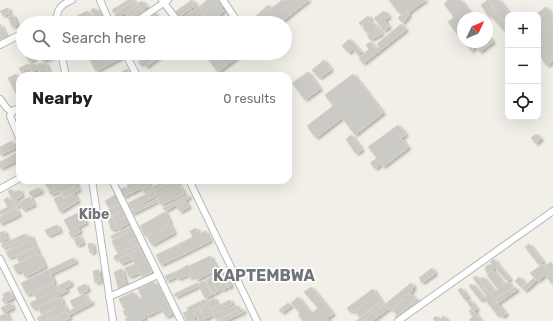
<!DOCTYPE html>
<meta charset="utf-8">
<style>
:root{--surface:#fff;--page:#f2f2f2;--text:#202124;--muted:#757577;--line:#e0e0e0}
body{margin:0;font-family:Rubik,sans-serif;background:var(--page);color:var(--text)}
.controls{position:absolute;right:12px;top:12px;display:grid;overflow:hidden;border-radius:8px;box-shadow:0 4px 16px #0002}
.controls button{width:36px;height:36px;display:grid;place-items:center;padding:0;border:0;border-bottom:1px solid var(--line);background:var(--surface);color:var(--text);font:20px sans-serif}
.compass{position:absolute;left:457px;top:12px;width:36px;height:36px;border-radius:50%;background:var(--surface);box-shadow:0 4px 16px #0002;rotate:46deg}
.list{margin:0;padding:0;list-style:none}
h2{display:flex;justify-content:space-between;align-items:center;height:52px;margin:0;padding:0 16px;font-size:17px}
h2 small{font-size:13px;font-weight:400;color:var(--muted)}
.icon{flex:none;width:22px;height:22px;fill:none;stroke:currentColor;stroke-width:2;stroke-linecap:round;stroke-linejoin:round}
.map{position:relative;flex:none;width:553px;height:321px;overflow:hidden}
.search{position:absolute;background:var(--surface);box-shadow:0 4px 16px #0002;left:16px;top:16px;width:276px;height:44px;display:flex;align-items:center;gap:10px;box-sizing:border-box;padding:0 14px;border-radius:22px;color:var(--muted);font-size:15px}
.panel{position:absolute;background:var(--surface);box-shadow:0 4px 16px #0002;left:16px;top:72px;width:276px;height:112px;border-radius:12px}
.map>svg:first-child{display:block}
</style>
<div class="map">
<svg width="553" height="321" viewBox="0 0 553 321">
<defs>
<filter id="shadow"><feDropShadow dx="2.5" dy="1.5" stdDeviation="1" flood-color="#0004"/></filter>
</defs>
<rect width="100%" height="100%" fill="#f1efe8"/>
<g fill="#cccac5" stroke="#d6d1c6" filter="url(#shadow)">
<path d="M128 0H134L114 13 112 10Z"/>
<path d="M192 0 196 5 179 17 175 12Z"/>
<path d="M207 0H220L221 1 205 14 199 7Z"/>
<path d="M282 0H309L280 23H246L254 17 256 21Z"/>
<path d="M389 0H426L408 13 405 9 399 13Z"/>
<path d="M448 0H460L474 18H463V41L448 22 454 17 444 4Z"/>
<path d="M488 0 496 13 489 17 481 5Z"/>
<path d="M489 0H499L510 15H508V28L504 31 491 16 497 12Z"/>
<path d="M134 1 137 5 117 18 115 15 116 14V13Z"/>
<path d="M142 1 147 7 143 11 137 4Z"/>
<path d="M220 2 223 6 221 8 224 11 211 22 205 14Z"/>
<path d="M137 5 140 8 128 17 126 13Z"/>
<path d="M268 5 271 8 257 20 255 17Z"/>
<path d="M198 6 204 14 192 23H187L186 21 183 23 181 20Z"/>
<path d="M546 7 553 17V61L547 66 538 53V15H535Z"/>
<path d="M8 8 10 13 3 16 0 11Z"/>
<path d="M94 8 96 11 98 10 106 23H98L91 10Z"/>
<path d="M140 9 143 13 131 21 129 18Z"/>
<path d="M87 11 90 15 78 21 75 17Z"/>
<path d="M384 11 389 17 384 20 389 27 384 31 374 18Z"/>
<path d="M406 11 409 15 403 23 398 18Z"/>
<path d="M153 12 156 15 152 18 156 22 151 23 147 18Z"/>
<path d="M204 14 209 21 207 23H192Z"/>
<path d="M229 14 232 18 225 23H217Z"/>
<path d="M13 15 17 25 12 27 8 17Z"/>
<path d="M170 16 173 20 169 23H160Z"/>
<path d="M368 16 371 19 362 26 359 23Z"/>
<path d="M370 21 377 27 375 30 373 28 368 33 363 29Z"/>
<path d="M0 24 7 38 1 41 0 40Z"/>
<path d="M401 24 406 30 363 64 359 58 369 49 366 45 370 42 376 49 379 47 377 44Z"/>
<path d="M378 28 382 34 370 40 367 34Z"/>
<path d="M487 35 493 42 480 52 476 47 471 51 464 42H487Z"/>
<path d="M349 39 361 52 358 55 353 49 349 53 342 46Z"/>
<path d="M25 53H33L35 59 29 62Z"/>
<path d="M45 53H54L53 55 54 57 42 61 40 55Z"/>
<path d="M89 53H103L90 59 87 54Z"/>
<path d="M105 53H118L121 58 96 71 90 61Z"/>
<path d="M149 53H156L140 65 138 62Z"/>
<path d="M160 53H165L146 67 144 65Z"/>
<path d="M214 53H243L218 72 207 58Z"/>
<path d="M324 60 331 70 319 78 312 70Z"/>
<path d="M41 63V65L45 63 51 76H47L44 69 39 71 36 65Z"/>
<path d="M28 64 30 68 21 72 19 68Z"/>
<path d="M31 64 32 65 35 64 37 69 32 72 29 65Z"/>
<path d="M127 69 130 76H121L120 73Z"/>
<path d="M308 72 320 89 305 100 292 83Z"/>
<path d="M16 74 20 81V102L8 78Z"/>
<path d="M353 74 383 113 355 135 342 118 316 138 307 126 333 106 325 95Z"/>
<path d="M398 125 406 135 401 138 408 148 383 167 381 164 375 169 370 163 377 158 368 147Z"/>
<path d="M536 134 541 139 536 144 531 138Z"/>
<path d="M351 135 362 150 356 154 346 139Z"/>
<path d="M12 141 15 148 0 155V147Z"/>
<path d="M20 151V159L0 169V162Z"/>
<path d="M52 180 53 184 61 180H71L49 190 45 183Z"/>
<path d="M71 180H75L77 185 60 193 59 191 51 195 49 191Z"/>
<path d="M138 180H147L128 189 127 185Z"/>
<path d="M148 180 150 183 130 194 128 190Z"/>
<path d="M165 180H174L154 190 152 187Z"/>
<path d="M176 180 179 184 156 195 154 191Z"/>
<path d="M150 185 153 189 144 193 142 189Z"/>
<path d="M180 186 184 194 161 205 157 197Z"/>
<path d="M77 187 79 190 64 197 62 193Z"/>
<path d="M125 187 129 194 124 197 120 190Z"/>
<path d="M39 188 41 192 31 196 29 192Z"/>
<path d="M11 189 13 193 19 190 22 196 16 199 19 206 16 207 8 191Z"/>
<path d="M153 191 156 196 131 209 128 203Z"/>
<path d="M73 193 78 201 60 212 54 199 61 195 64 199Z"/>
<path d="M115 195 119 203 109 208 105 201Z"/>
<path d="M188 195 189 198 165 211 163 208Z"/>
<path d="M8 197 14 208 0 215V211L8 207 4 200Z"/>
<path d="M30 197 34 205 23 210 19 202Z"/>
<path d="M157 199 158 201 132 214 131 211Z"/>
<path d="M185 201 189 207 180 212 177 205Z"/>
<path d="M120 204 123 210 109 217 106 211Z"/>
<path d="M16 209 19 215 0 224V217Z"/>
<path d="M123 211 126 216 115 222 112 217Z"/>
<path d="M80 212 86 223 70 231 64 220Z"/>
<path d="M165 212 170 223 145 236 140 226Z"/>
<path d="M126 217 129 223 118 229 115 223Z"/>
<path d="M112 218 116 229 111 230 108 219Z"/>
<path d="M57 225 60 231 48 236 45 230Z"/>
<path d="M170 225 174 233 152 245 147 237Z"/>
<path d="M130 227 131 230 112 239 111 236Z"/>
<path d="M78 228 80 232 71 237 69 232Z"/>
<path d="M196 228 199 234 205 231 210 241 184 254 179 244 193 237 190 231Z"/>
<path d="M4 231 6 235 4 236 5 238 7 237 8 238 0 243V233Z"/>
<path d="M132 231 135 238 115 248 112 241Z"/>
<path d="M25 234 27 238 3 248 2 244Z"/>
<path d="M31 236 35 247 9 258 6 252 29 242V241L9 249 8 246Z"/>
<path d="M79 236 83 243 77 246 74 238Z"/>
<path d="M136 238 139 243 118 254 115 248Z"/>
<path d="M92 243 94 252 90 253 88 244Z"/>
<path d="M139 244 140 248 115 260 114 256Z"/>
<path d="M179 244 184 254 161 265 156 255Z"/>
<path d="M529 244 543 262 539 265 525 247Z"/>
<path d="M36 247 38 253 19 262 16 256Z"/>
<path d="M140 249 152 272 142 277 130 254Z"/>
<path d="M39 254 45 267 25 277 22 270 17 273 13 266Z"/>
<path d="M130 254 132 259 121 264 119 259Z"/>
<path d="M210 256 217 269 197 280 194 276 190 278 188 275 193 273 189 266Z"/>
<path d="M73 258 76 262 51 274 48 270Z"/>
<path d="M494 259 498 265 487 273 485 270 486 268 485 267 489 264 490 266 492 264 490 262Z"/>
<path d="M551 262 553 265V277L545 266Z"/>
<path d="M135 264 139 273 129 277 125 268Z"/>
<path d="M543 264 553 277V285L545 275 538 281 530 273Z"/>
<path d="M188 265 192 273 178 279 175 272Z"/>
<path d="M499 266 510 279 507 281 496 268Z"/>
<path d="M432 268 435 274 422 283 419 278Z"/>
<path d="M122 269 126 286 118 288 114 272Z"/>
<path d="M48 270 54 282 27 295 21 283Z"/>
<path d="M99 270 100 282 95 283 93 271Z"/>
<path d="M493 270 504 284 498 289 487 275Z"/>
<path d="M175 272 177 276 167 281 165 276Z"/>
<path d="M225 272 231 286 228 288 221 274Z"/>
<path d="M220 273 227 287 223 290 216 275Z"/>
<path d="M215 275 222 289 218 291 210 278Z"/>
<path d="M476 276 489 294 487 296 473 278Z"/>
<path d="M483 277 494 291 490 294 480 280Z"/>
<path d="M519 277 525 284 521 287 515 281Z"/>
<path d="M210 278 217 292 213 294 206 280Z"/>
<path d="M534 278 536 281 525 291 522 288Z"/>
<path d="M69 280 71 285 58 291 56 287Z"/>
<path d="M205 281 212 295 205 298 198 284Z"/>
<path d="M154 282 156 285 158 284 172 314 166 317 162 309 147 316V315L144 316 145 318 139 321H126L125 319 129 317 128 316 126 317 123 311 126 310 125 308 124 309 119 299 133 292 136 298 138 297 139 299 142 298 138 289Z"/>
<path d="M508 282 512 288 495 299 491 294Z"/>
<path d="M53 283 56 289 37 299 33 293Z"/>
<path d="M197 283 199 286 176 297 174 294Z"/>
<path d="M411 283 414 287 412 289 413 290 389 310 384 305Z"/>
<path d="M85 284 88 290 80 294 77 288Z"/>
<path d="M472 284 484 298 481 301 469 286Z"/>
<path d="M311 287 333 314 327 318 329 320 328 321H303L298 315 300 313 291 303 298 297 311 314 318 308 304 292Z"/>
<path d="M514 287 517 290 498 303 496 300Z"/>
<path d="M65 288 67 291 33 309 30 303 56 289 58 292Z"/>
<path d="M461 288 468 297 465 300 458 290Z"/>
<path d="M373 289 377 295 353 312 352 310 350 312 347 308Z"/>
<path d="M9 291 13 298 4 303 2 299 4 298 3 294Z"/>
<path d="M84 294 88 300 74 308 70 301Z"/>
<path d="M411 294 415 299 397 315 392 309Z"/>
<path d="M490 294 506 314 502 317 500 314 498 316 484 298Z"/>
<path d="M377 295 381 301 359 317 355 311Z"/>
<path d="M60 297 63 303 41 314 38 308Z"/>
<path d="M214 298 217 304 210 308 207 303Z"/>
<path d="M205 299 207 303 192 311 196 317 193 318 195 321H187L183 313 188 311 187 308Z"/>
<path d="M417 299 419 301 397 319 395 317Z"/>
<path d="M90 300 92 303 69 315 68 312Z"/>
<path d="M230 300 232 304 217 312V314L236 305 238 309 216 320 211 309Z"/>
<path d="M470 300 477 309 474 312 467 302Z"/>
<path d="M382 302 384 304 362 321H356Z"/>
<path d="M10 303 13 308 4 313 1 308Z"/>
<path d="M288 303 291 306 282 313 279 310Z"/>
<path d="M207 304 213 315 205 319 200 308Z"/>
<path d="M64 305 67 311 49 320 46 313Z"/>
<path d="M384 305 387 310 372 321H363Z"/>
<path d="M199 309 206 321H200L194 312Z"/>
<path d="M242 309 244 312 225 321H217Z"/>
<path d="M472 309 481 321H470L469 320 473 317 469 311Z"/>
<path d="M67 312 70 318 64 321H49Z"/>
<path d="M6 313 10 321 5 320 0 321V316Z"/>
<path d="M44 314 47 320 39 321 37 318Z"/>
<path d="M436 316 440 320 443 316 448 321H435L433 319Z"/>
</g>
<g fill="none" stroke-linecap="round" stroke-linejoin="round">
<g stroke="#b5b8bc" stroke-width="8">
<g id="minor">
<path d="M100 0 110 23"/>
<path d="M162 0 179 23"/>
<path d="M223 0 235 18"/>
<path d="M47 23 57 19"/>
<path d="M57 23C56 10 60 5 72 0"/>
<path d="M134 23 168 0"/>
<path d="M0 45 23 33"/>
<path d="M61 53 66 76"/>
<path d="M125 53 137 76"/>
<path d="M91 76H94"/>
<path d="M0 99 6 107 12 113"/>
<path d="M20 108 14 110 10 116 20 140"/>
<path d="M92 180 113 321"/>
<path d="M112 180 181 321"/>
<path d="M189 180 257 321"/>
<path d="M0 189 20 178"/>
<path d="M0 259 31 321"/>
<path d="M109 297 158 275"/>
<path d="M398 321 553 211"/>
</g>
</g>
<use href="#minor" stroke="#fff" stroke-width="6"/>
</g>
<g text-anchor="middle" stroke-width="3.5" stroke-linejoin="round" paint-order="stroke">
<g font-size="14" font-weight="bold" fill="#70757a" stroke="#fff">
<text x="94" y="219">Kibe</text>
</g>
<g font-size="16" font-weight="bold" fill="#70757a" stroke="#fff">
<text x="264" y="281">KAPTEMBWA</text>
</g>
</g>
</svg>
<div class="controls">
<button>+</button>
<button>−</button>
<button><svg class="icon" aria-label="locate" viewBox="0 0 24 24"><circle cx="12" cy="12" r="6"/><path d="M12 2v4M12 18v4M2 12h4M18 12h4"/></svg></button>
</div>
<svg class="compass" viewBox="-18 -18 36 36"><path d="M0-13l5 13h-10z" fill="#e53935"/><path d="M0 13l5-13h-10z" fill="#757577"/></svg>
<div class="search"><svg class="icon" aria-label="search" viewBox="0 0 24 24"><circle cx="10" cy="10" r="6"/><path d="M15 15l6 6"/></svg>Search here</div>
<section class="panel">
<h2>Nearby<small>0 results</small></h2>
<ul class="list">
</ul>
</section>
</div>
